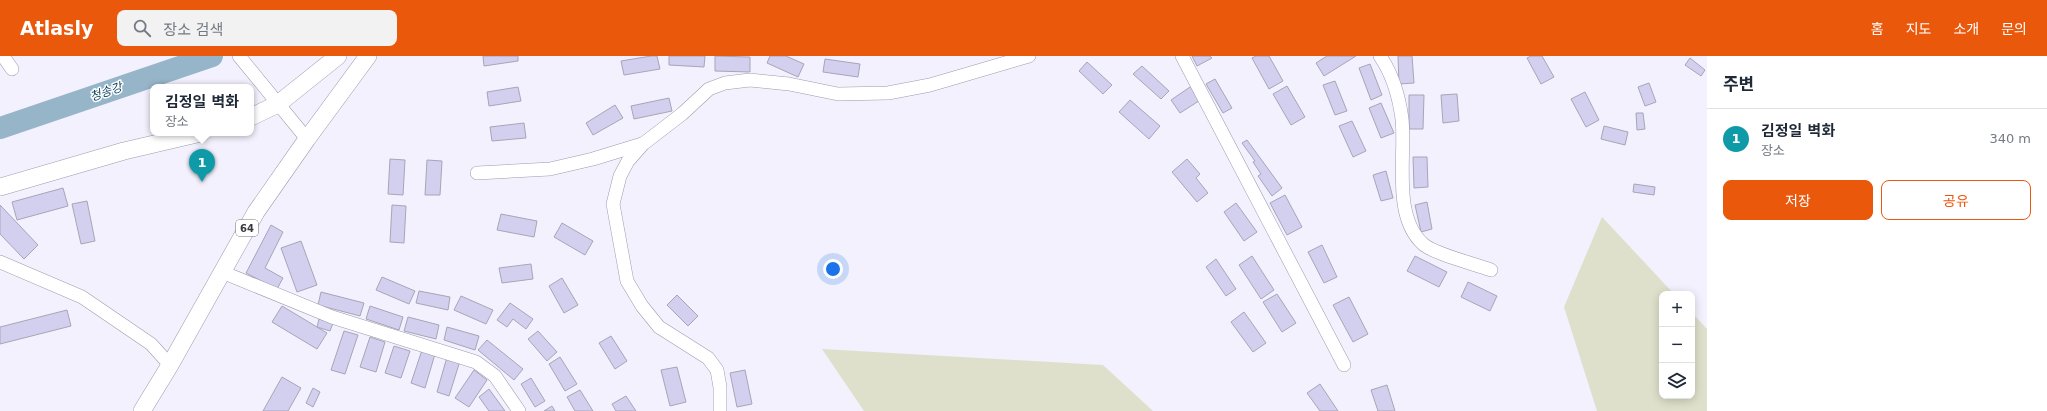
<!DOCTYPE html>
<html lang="ko">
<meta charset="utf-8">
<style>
:root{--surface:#fff;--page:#f2f2f3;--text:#1f2937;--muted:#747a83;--line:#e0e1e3;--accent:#ea580c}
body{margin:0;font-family:"DejaVu Sans","Noto Sans KR",sans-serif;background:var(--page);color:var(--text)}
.controls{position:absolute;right:12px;bottom:12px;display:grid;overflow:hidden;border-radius:8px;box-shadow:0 2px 10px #0003}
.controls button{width:36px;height:36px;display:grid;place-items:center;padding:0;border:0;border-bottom:1px solid var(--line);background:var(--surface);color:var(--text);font:20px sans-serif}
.you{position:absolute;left:833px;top:213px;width:14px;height:14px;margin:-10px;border:3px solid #fff;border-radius:50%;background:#1a73e8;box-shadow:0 0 0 6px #1a73e833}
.badge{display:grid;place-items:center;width:26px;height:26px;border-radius:50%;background:var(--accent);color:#fff;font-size:13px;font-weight:700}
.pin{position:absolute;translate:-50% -33px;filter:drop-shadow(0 1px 2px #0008)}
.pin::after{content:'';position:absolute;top:21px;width:14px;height:12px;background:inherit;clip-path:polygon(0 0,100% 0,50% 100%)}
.popup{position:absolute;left:150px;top:28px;width:104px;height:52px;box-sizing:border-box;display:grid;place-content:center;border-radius:8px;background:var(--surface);filter:drop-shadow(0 1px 3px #0005);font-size:13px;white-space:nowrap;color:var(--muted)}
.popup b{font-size:15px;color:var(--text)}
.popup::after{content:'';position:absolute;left:50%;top:100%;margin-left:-8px;border:8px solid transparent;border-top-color:var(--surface)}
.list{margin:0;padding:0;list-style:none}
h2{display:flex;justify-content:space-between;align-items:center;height:52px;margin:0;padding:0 16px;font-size:17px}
h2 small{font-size:13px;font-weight:400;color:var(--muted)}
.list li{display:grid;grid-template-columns:26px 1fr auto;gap:12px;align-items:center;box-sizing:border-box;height:60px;padding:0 16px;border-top:1px solid var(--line)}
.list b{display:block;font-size:15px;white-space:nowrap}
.list p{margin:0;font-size:13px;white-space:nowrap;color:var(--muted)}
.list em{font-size:13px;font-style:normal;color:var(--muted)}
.actions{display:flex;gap:8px;padding:12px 16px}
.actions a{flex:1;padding:9px 0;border:1px solid var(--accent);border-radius:8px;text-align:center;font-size:14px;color:var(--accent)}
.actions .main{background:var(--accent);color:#fff}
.icon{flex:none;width:22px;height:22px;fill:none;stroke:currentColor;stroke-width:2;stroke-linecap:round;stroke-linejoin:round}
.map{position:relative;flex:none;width:1707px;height:355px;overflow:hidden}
header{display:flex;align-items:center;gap:24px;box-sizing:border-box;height:56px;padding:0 20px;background:var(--accent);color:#fff}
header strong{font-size:19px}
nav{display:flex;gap:22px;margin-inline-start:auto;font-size:14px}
.search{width:280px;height:36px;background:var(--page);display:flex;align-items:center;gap:10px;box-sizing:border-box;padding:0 14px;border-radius:8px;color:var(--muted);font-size:15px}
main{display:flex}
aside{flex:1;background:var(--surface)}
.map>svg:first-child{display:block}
</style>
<header>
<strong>Atlasly</strong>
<div class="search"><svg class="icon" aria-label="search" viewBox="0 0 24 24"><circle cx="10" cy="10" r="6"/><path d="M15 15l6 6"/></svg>장소 검색</div>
<nav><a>홈</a><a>지도</a><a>소개</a><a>문의</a></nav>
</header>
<main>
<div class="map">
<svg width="1707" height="355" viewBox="0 0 1707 355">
<rect width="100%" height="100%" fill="#f2f1fd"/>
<g fill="#dee0cb">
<path d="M1602 161 1674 238H1662V340H1692V257L1707 273V355H1597L1564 251Z"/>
<path d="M822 293 1103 309 1153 355H864Z"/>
</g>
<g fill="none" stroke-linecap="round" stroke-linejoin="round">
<path stroke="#97b5c9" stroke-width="22" d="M0 72 212 0"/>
</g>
<g fill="#d3cfef" stroke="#a7a5b7">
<path d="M483 0H518V5L484 10Z"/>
<path d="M651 0H657L660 13 624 19 621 5Z"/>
<path d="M669 0H705L704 11 669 9Z"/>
<path d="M715 0 750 1V16L715 15Z"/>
<path d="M770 0H786L804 8 798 21 767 7Z"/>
<path d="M1192 0H1210L1212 2 1197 10Z"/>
<path d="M1256 0H1269L1283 25 1269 33 1252 2Z"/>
<path d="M1327 0H1356L1324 20 1316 7Z"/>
<path d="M1398 0H1412L1414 27 1399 28Z"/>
<path d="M1531 0H1542L1554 21 1541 28 1527 2Z"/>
<path d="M1690 2 1705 14 1701 20 1685 9Z"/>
<path d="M825 3 860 8 858 21 823 16Z"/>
<path d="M1087 6 1112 29 1103 38 1079 15Z"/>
<path d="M1370 8 1382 39 1371 44 1359 12Z"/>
<path d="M1142 10 1169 35 1161 43 1133 18Z"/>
<path d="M1215 23 1232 52 1223 57 1206 28Z"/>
<path d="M1335 25 1347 55 1335 59 1323 29Z"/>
<path d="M1649 27 1656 46 1645 50 1638 31Z"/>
<path d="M1193 29 1202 43 1180 57 1171 44Z"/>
<path d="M1287 30 1305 61 1291 69 1273 38Z"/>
<path d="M518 31 521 45 489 50 487 36Z"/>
<path d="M1585 36 1599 64 1586 71 1571 43Z"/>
<path d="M1457 38 1459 65 1443 67 1441 39Z"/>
<path d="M1409 39H1424L1423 73H1409Z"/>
<path d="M669 42 672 55 634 63 631 50Z"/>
<path d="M1130 44 1160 70 1149 83 1119 56Z"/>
<path d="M1381 47 1394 77 1381 82 1369 52Z"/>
<path d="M615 49 623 62 593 79 586 67Z"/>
<path d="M1636 57H1643L1645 73 1637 74Z"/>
<path d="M1352 65 1366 95 1353 101 1339 70Z"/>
<path d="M524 67 526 82 492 85 490 71Z"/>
<path d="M1604 70 1628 76 1625 89 1601 83Z"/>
<path d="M1247 84 1282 132 1272 140 1258 120 1261 118 1253 106 1255 105 1242 87Z"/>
<path d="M1413 101H1427L1428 131 1414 132Z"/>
<path d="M390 103 405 104 403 139 388 138Z"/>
<path d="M1187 103 1200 118 1196 122 1208 137 1197 146 1172 116Z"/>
<path d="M427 104 442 105 440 139H425Z"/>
<path d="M1386 115 1393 142 1381 145 1373 119Z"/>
<path d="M1634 128 1655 131 1654 139 1633 136Z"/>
<path d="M63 132 68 150 17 164 12 146Z"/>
<path d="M1285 139 1302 171 1287 179 1270 147Z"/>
<path d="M87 145 95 185 81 188 72 148Z"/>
<path d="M1427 146 1432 173 1421 176 1415 149Z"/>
<path d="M1236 147 1257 176 1244 185 1224 156Z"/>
<path d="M0 149 38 189 24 203 0 178Z"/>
<path d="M392 149 406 150 404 187 390 186Z"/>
<path d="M501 158 537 165 534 181 497 174Z"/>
<path d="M562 167 593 185 585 199 554 181Z"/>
<path d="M271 169 283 176 265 212 283 222 277 233 246 217Z"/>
<path d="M301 185 317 229 297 236 281 192Z"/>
<path d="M1322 189 1337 221 1324 227 1308 196Z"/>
<path d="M1252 200 1274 234 1261 243 1239 209Z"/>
<path d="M1415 200 1447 216 1439 231 1407 215Z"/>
<path d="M1216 203 1236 233 1226 240 1206 211Z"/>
<path d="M531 208 533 223 502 227 499 212Z"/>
<path d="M382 221 415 235 409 248 376 234Z"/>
<path d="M562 222 578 249 564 257 549 230Z"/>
<path d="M1468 226 1497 240 1490 255 1461 241Z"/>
<path d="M419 235 450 241 448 254 416 247Z"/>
<path d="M321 236 364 247 360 260 318 249Z"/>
<path d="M1277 238 1296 267 1282 276 1263 246Z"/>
<path d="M677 239 698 260 688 270 667 249Z"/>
<path d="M461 240 493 254 486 268 454 254Z"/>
<path d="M1349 241 1368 278 1353 286 1333 249Z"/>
<path d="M510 247 533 263 526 273 513 263 507 271 497 264Z"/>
<path d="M282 250 327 277 317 293 272 266Z"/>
<path d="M370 250 403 261 399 274 366 263Z"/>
<path d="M67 254 71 270 0 288V271Z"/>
<path d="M1244 256 1266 287 1253 296 1231 266Z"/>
<path d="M408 261 439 269 436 283 404 275Z"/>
<path d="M319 263 333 267 330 275 317 271Z"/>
<path d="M447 271 479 280 475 294 444 284Z"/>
<path d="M344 275 358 279 345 318 331 314Z"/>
<path d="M538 275 557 296 547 305 528 283Z"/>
<path d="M611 280 627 305 615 313 599 287Z"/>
<path d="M370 281 385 286 376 316 360 311Z"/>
<path d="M487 284 523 313 514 324 478 294Z"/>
<path d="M394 290 410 295 401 322 385 317Z"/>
<path d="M422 294 435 298 425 332 411 327Z"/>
<path d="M447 301 460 305 449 340 437 336Z"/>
<path d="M560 301 577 328 565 335 549 308Z"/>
<path d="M677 311 686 346 670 350 661 314Z"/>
<path d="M474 314 487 324 469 351 455 342Z"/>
<path d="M745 314 752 348 737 351 730 317Z"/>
<path d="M282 321 301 332 288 355H263Z"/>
<path d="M531 322 545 345 535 351 521 328Z"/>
<path d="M1320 328 1338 355H1320L1307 337Z"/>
<path d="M1387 329 1395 355H1378L1371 334Z"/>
<path d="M313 332 320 336 313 351 306 347Z"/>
<path d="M489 333 505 355H489L479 341Z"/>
<path d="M580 334 593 355H575L567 341Z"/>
<path d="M626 340 636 355H616L612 348Z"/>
<path d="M552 350 555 355H544Z"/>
</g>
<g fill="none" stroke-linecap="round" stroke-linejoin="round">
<g stroke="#9e9bad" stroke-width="14">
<g id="minor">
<path d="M3 0 12 13"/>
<path d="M239 0 307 83"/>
<path d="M1182 0 1344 309"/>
<path d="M1380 0C1393 19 1399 40 1402 63 1406 100 1392 160 1423 188 1434 198 1475 208 1491 214"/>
<path d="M477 117 550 113 593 103 642 88"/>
<path d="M0 206 82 241 151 288 170 309"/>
<path d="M222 216 332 261 476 306 495 320 519 355"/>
<path d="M720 355V331L717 314 708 302 659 271 642 250 627 225 613 148 620 120 628 105 643 88 682 58 709 33 725 27 750 24 789 28 838 38 888 37 930 29 1029 0"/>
</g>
</g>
<g stroke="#9e9bad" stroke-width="18">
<g id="major">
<path d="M251 61 278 48 338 0"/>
<path d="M0 131 124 95 201 77"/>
<path d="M142 355 170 309 256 156 307 83 368 0"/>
</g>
</g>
<use href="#minor" stroke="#fff" stroke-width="13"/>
<use href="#major" stroke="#fff" stroke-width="17"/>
</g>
<g text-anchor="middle" stroke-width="3" stroke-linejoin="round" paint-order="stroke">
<rect fill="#fff" stroke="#747479" stroke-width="1" x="236" y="164" width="22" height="16" rx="3"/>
<g font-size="10" font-weight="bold" fill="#393840">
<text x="247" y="176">64</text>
</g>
<g font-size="12" font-style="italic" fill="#043f5b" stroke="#fff">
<text transform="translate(106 36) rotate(-19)" y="4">청송강</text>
</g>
</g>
</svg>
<div class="controls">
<button>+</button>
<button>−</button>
<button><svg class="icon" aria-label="layers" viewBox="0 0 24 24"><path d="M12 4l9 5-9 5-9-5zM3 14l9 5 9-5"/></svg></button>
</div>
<div class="you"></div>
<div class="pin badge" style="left:202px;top:126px;background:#0f9aa8">1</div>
<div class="popup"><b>김정일 벽화</b>장소</div>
</div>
<aside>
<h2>주변<small></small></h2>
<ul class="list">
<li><span class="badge" style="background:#0f9aa8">1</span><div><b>김정일 벽화</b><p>장소</p></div><em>340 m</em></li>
</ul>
<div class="actions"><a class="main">저장</a><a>공유</a></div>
</aside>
</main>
